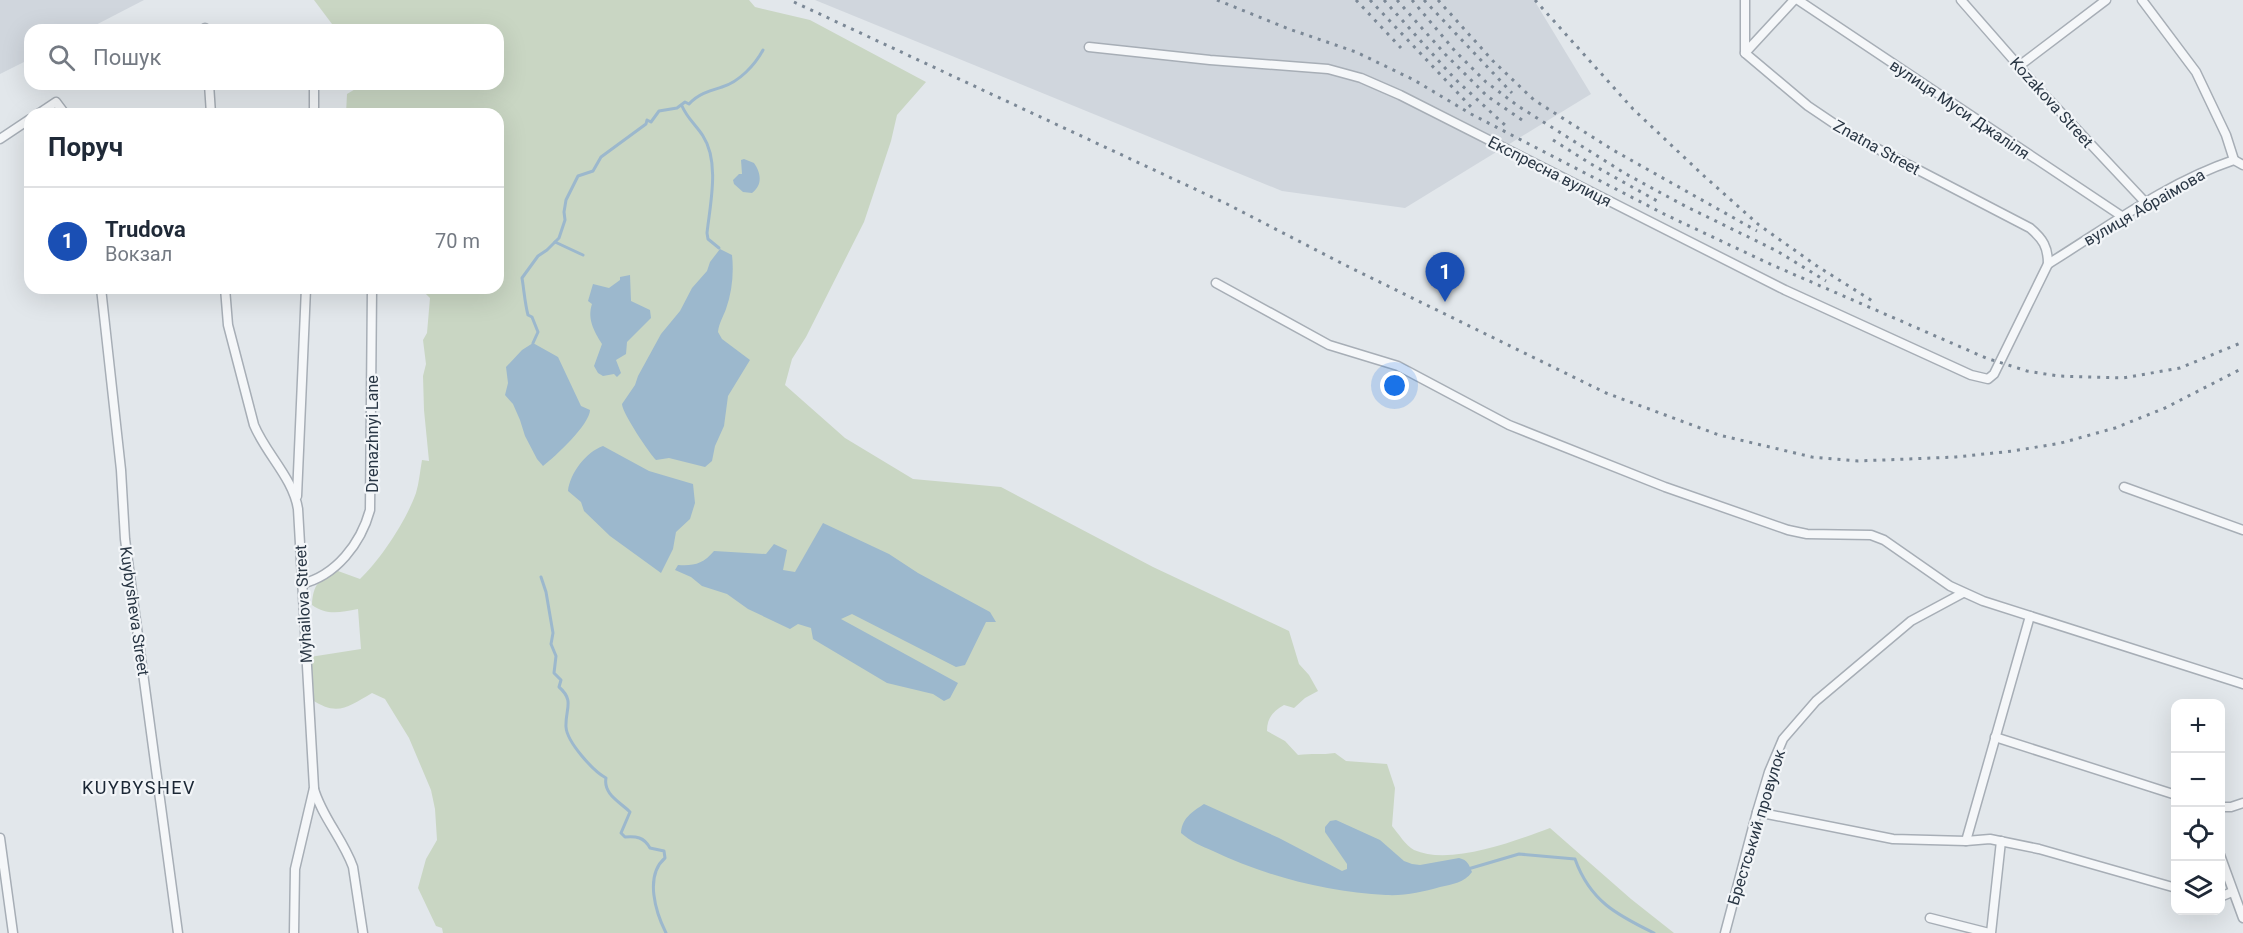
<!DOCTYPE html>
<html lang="uk">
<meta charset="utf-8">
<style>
:root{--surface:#fff;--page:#f2f2f3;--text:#1f2937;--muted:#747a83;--line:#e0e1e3;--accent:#d54267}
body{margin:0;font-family:Roboto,sans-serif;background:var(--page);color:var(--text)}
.controls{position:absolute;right:18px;bottom:18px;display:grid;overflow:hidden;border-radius:12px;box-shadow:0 6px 24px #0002}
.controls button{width:54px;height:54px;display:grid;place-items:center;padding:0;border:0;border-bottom:2px solid var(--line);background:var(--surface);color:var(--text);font:30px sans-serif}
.you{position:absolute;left:1395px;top:386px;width:21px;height:21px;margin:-15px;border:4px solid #fff;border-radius:50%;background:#1a73e8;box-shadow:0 0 0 9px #1a73e833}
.badge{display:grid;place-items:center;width:39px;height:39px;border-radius:50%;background:var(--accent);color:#fff;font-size:20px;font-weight:700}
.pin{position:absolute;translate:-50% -50px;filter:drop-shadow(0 2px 3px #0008)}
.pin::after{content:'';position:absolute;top:32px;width:21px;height:18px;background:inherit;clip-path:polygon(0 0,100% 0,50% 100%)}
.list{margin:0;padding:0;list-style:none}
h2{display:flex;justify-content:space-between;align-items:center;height:78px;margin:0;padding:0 24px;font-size:26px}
h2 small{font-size:20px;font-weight:400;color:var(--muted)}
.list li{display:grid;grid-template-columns:39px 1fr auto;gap:18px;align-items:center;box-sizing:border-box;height:108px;padding:0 24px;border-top:2px solid var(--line)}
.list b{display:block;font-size:22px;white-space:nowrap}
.list p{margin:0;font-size:20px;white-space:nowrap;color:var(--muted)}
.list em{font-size:20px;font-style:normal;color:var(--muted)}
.icon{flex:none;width:33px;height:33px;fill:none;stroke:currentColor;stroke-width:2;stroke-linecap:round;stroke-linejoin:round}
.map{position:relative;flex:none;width:2243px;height:933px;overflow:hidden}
.search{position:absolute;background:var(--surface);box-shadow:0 6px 24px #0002;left:24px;top:24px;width:480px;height:66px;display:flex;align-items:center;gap:15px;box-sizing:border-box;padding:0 21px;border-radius:18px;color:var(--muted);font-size:22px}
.panel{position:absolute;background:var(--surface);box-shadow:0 6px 24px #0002;left:24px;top:108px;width:480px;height:186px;border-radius:18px}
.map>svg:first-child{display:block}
</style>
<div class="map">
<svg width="2243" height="933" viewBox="0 0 2243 933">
<rect width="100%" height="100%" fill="#e2e7eb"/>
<g fill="#d0d6dd">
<path d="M0 0H144L86 30H30V59L0 74Z"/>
<path d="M815 0H1534L1591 94 1405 208 1282 191Z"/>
</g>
<path fill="#c9d6c3" d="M314 0H749L755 7 810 20 926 82 897 115 891 141 864 222 806 337 792 359 785 385 845 438 913 479 1001 487 1153 567 1289 631 1299 664 1309 675 1318 691 1305 698 1294 708 1284 705C1273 711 1267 718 1267 731L1285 741 1298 755C1311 753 1322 755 1335 753L1346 761 1387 764 1395 788 1392 826C1398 833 1406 846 1414 850 1450 866 1515 841 1550 828L1631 899 1674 933H443L442 928 436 926 418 888 426 859 437 840 435 809 431 790 409 738 385 699 372 693C348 707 337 717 311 699L310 657 361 649 358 609C340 612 328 616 312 605 313 584 319 579 338 571L360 579C381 559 406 521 416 493 419 483 420 471 422 460L429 461 424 410 423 376 426 364 423 340 427 333 430 298 423 291 424 288H498V114H346L347 94 357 88V84H498V30H334L332 24Z"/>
<g fill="#9cb8cd">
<path d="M744 159 754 163C761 173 763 185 752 193L743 192 734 184 733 180 739 174H742L741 160Z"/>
<path d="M720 249 732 255C734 273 732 292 726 309 723 317 719 323 718 332L722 339 750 360 728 396 724 426 715 446 712 461 705 467 669 458 656 460C650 454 622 413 622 404L635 385 638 376 661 334 680 311 692 288 707 271 710 262Z"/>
<path d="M630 275 631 301 650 310 651 318 627 342 626 354 616 360 621 373 617 377 614 374 603 376 598 373 594 366 602 344C594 331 587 319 592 304L588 301 593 284 609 288 620 280V277Z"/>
<path d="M533 343 558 357 581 406 590 410C590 424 555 457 543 466L537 459 525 436 520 420 513 404 505 395 508 383 506 367 522 350Z"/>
<path d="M603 446 649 471 693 484 695 503 690 519 676 532 673 549 661 573 610 536 584 511 581 502 568 491C570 473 586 452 603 446Z"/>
<path d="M823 523 889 554 918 573 990 612 996 622H986L965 665 956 667 852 614 841 619 958 683 950 698 944 701 933 694 887 683 813 639 811 628 798 624 790 629 748 609 727 594 702 586 691 577 675 570 678 565C694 566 703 564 714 551L766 554 774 544 787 550 783 570 795 572Z"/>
<path d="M1204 804 1279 838 1342 871 1347 869V864L1325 832V827L1330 821 1336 820 1380 840 1404 861 1412 864 1420 865 1459 858C1468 860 1469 865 1472 872 1464 883 1453 884 1440 887 1422 892 1405 896 1386 895 1327 892 1265 876 1213 851 1201 846 1190 841 1181 833 1182 818 1192 812 1204 804Z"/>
</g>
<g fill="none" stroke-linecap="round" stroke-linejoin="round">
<g stroke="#9cb8cd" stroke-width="3">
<path d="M682 106C687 118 696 125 703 136 720 162 710 205 707 233L708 239 719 248"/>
<path d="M555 242 583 255"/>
<path d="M533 343 538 332 532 317 528 315C525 304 524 290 522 278L538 256 547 250 559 238 565 220 564 212 566 200 578 176 593 171 601 157 646 124 647 120 651 122 659 111 677 108 685 102 689 104C698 94 709 91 722 87 739 82 755 65 763 50"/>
<path d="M541 577 546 592 553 633 551 644 556 656 554 673 561 680 559 687C575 701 565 709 566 727 567 742 593 771 606 778 603 794 620 802 630 812L621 833 625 837C636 836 644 837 650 848L664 851 665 858C644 876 656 913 666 933"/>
<path d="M1468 869 1519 854 1575 859C1590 901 1617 915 1654 933"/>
</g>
<g stroke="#a7aeb6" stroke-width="11">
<g id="minor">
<path d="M1798 0 2123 217"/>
<path d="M1961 0 2038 88 2145 202"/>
<path d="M2142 0 2196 72 2226 135 2234 160"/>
<path d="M205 28V30"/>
<path d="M1089 47 1210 60 1328 69 1361 78 1400 95 1785 290 1971 375 1988 379 1994 374 2048 264C2048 247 2043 239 2030 228L1851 135 1808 106 1745 53V0"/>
<path d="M1745 53 1794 0"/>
<path d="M2019 66 2106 0"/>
<path d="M209 84 211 114"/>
<path d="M38 114 56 102 65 114"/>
<path d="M314 114V84"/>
<path d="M0 139 30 119"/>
<path d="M2048 264C2108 227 2166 183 2234 160L2243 165"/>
<path d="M1216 283 1329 345 1398 366 1509 425 1665 487 1788 530 1807 534 1871 535 1884 540 1950 586 1983 601 2243 684"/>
<path d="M101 288 121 470 125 539 178 933"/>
<path d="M225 288 228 325 254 425C266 454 293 478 298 509L314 788 295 869 294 933"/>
<path d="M2124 487 2243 530"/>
<path d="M297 496 306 288"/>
<path d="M301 584C336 576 361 543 370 510L372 288"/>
<path d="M1995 737 2176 795"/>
<path d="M314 789C322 817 343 839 353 867L363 933"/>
<path d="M2220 807H2231L2243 803"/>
<path d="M1757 812 1893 839 1966 841 1990 839 2039 849 2176 888"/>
<path d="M0 838 13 933"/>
<path d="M1966 841 2030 616"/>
<path d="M2220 855 2243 918"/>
<path d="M2220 897 2232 892"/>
<path d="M1930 918 1989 933"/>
<path d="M1725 933 1757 812 1769 772 1783 739 1816 701 1911 621 1963 593"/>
<path d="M1991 933 2001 841"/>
</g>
</g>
<use href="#minor" stroke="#f5f7f9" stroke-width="8"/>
<g stroke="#7b8896" stroke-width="3" stroke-dasharray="3 6" stroke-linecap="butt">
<path d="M1217 0 1289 29 1356 52 1414 80 1471 114 1666 215 1770 264 1986 358 2027 371 2058 376 2123 378 2180 368 2243 342"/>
<path d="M1356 0 1401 48"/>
<path d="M1370 0 1472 108"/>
<path d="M1384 0 1455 79 1507 127"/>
<path d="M1397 0 1445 54 1487 96 1525 122"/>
<path d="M1412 0 1455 51 1486 82 1518 106 1626 174 1685 206 1777 251 1826 281"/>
<path d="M1424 0 1512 93"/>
<path d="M1438 0 1493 61 1534 100 1613 150 1757 231"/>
<path d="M1535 0 1633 109 1704 176 1759 225 1817 266 1874 302"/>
<path d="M794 2 1227 204 1347 266 1606 393 1719 435 1812 457 1858 461 1956 457 2013 451 2061 443 2115 428 2165 408 2243 368"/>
<path d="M1553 140 1591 164 1659 202"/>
</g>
</g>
<g text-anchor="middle" stroke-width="4.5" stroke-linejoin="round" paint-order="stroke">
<g font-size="16" fill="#293644" stroke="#f2f5f8">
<text transform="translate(2052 102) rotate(48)" y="6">Kozakova Street</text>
<text transform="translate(1960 109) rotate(34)" y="6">вулиця Муси Джаліля</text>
<text transform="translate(1877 147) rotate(29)" y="6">Znatna Street</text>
<text transform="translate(1550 171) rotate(27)" y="6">Експресна вулиця</text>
<text transform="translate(2144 207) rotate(-30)" y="6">вулиця Абраімова</text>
<text transform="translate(372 434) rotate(-90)" y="6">Drenazhnyi Lane</text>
<text transform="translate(303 604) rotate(-93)" y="6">Myhailova Street</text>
<text transform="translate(135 611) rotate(82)" y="6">Kuybysheva Street</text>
<text transform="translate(1756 827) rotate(-73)" y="6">Брестський провулок</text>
</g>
<g font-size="18" letter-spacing="1.5" fill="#1b2735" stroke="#f2f5f8">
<text x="139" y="794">KUYBYSHEV</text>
</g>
</g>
</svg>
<div class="controls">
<button>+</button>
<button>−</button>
<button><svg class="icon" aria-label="locate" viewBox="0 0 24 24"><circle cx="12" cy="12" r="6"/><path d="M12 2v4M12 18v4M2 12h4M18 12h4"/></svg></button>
<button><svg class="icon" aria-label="layers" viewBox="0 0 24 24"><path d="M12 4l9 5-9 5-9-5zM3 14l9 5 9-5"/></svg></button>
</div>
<div class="you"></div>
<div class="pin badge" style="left:1445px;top:302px;background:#1a4fb4">1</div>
<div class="search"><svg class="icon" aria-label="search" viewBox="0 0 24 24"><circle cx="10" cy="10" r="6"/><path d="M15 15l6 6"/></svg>Пошук</div>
<section class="panel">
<h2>Поруч<small></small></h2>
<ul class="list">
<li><span class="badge" style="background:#1a4fb4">1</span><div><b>Trudova</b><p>Вокзал</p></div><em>70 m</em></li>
</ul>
</section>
</div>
